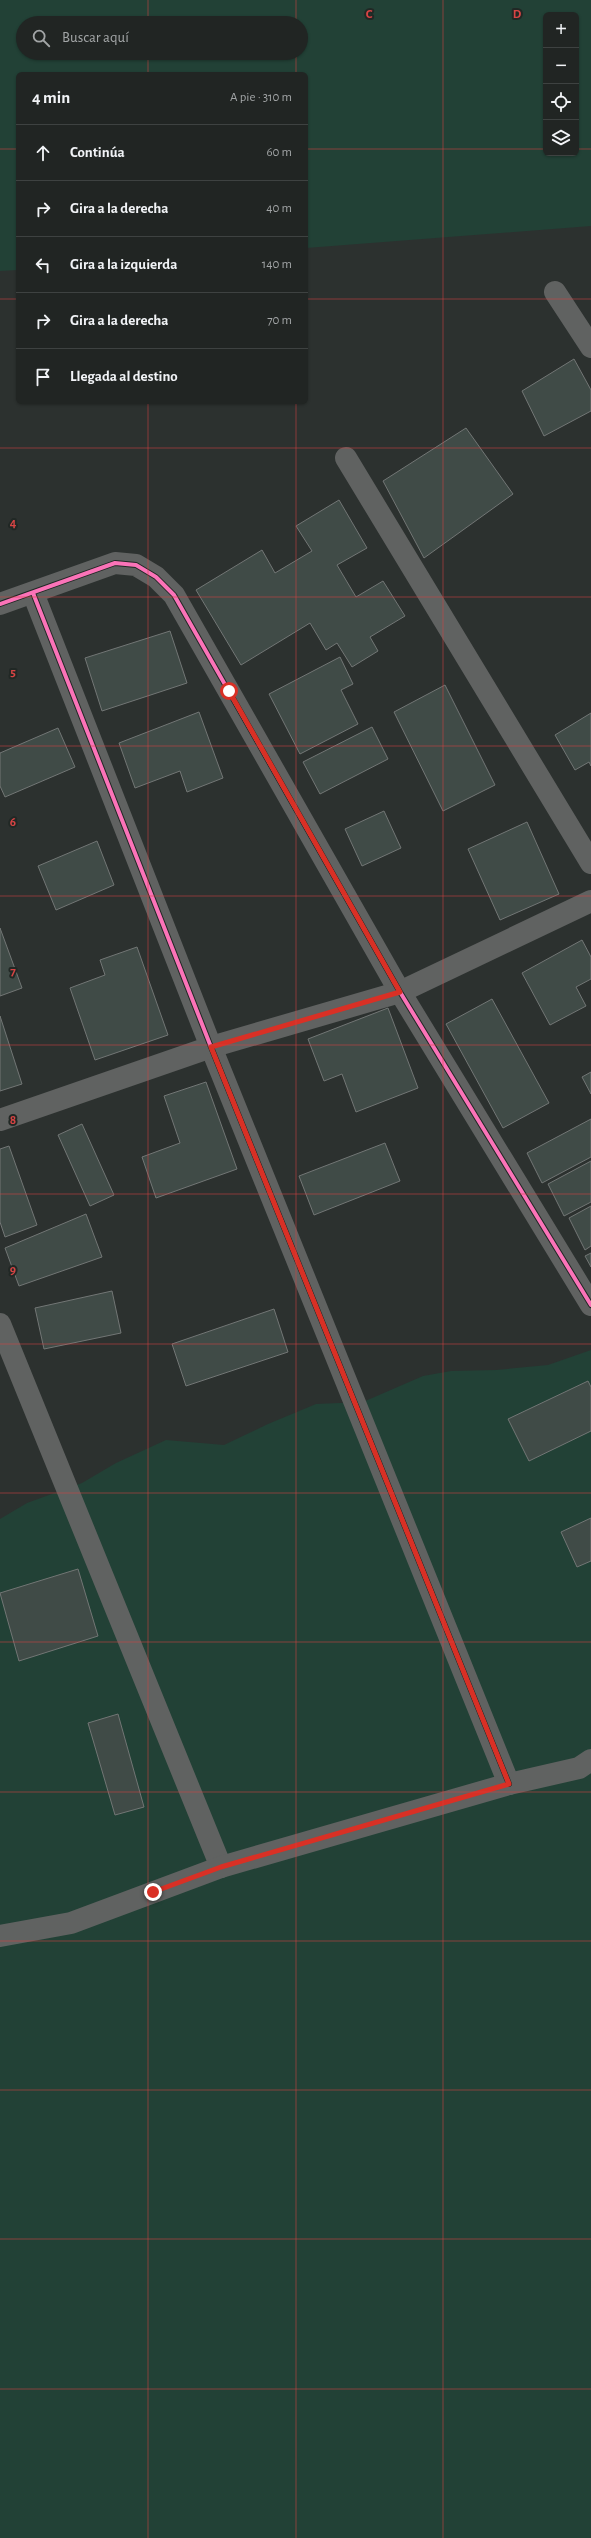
<!DOCTYPE html>
<html lang="es">
<meta charset="utf-8">
<style>
:root{--surface:#212523;--page:#2d3130;--text:#f1f3f6;--muted:#a2a5a6;--line:#3e4241}
body{margin:0;font-family:"Alegreya Sans",sans-serif;background:var(--page);color:var(--text)}
.controls{position:absolute;right:12px;top:12px;display:grid;overflow:hidden;border-radius:6px;box-shadow:0 1px 3px #0004}
.controls button{width:36px;height:36px;display:grid;place-items:center;padding:0;border:0;border-bottom:1px solid var(--line);background:var(--surface);color:var(--text);font:20px sans-serif}
.stop{position:absolute;width:12px;height:12px;margin:-9px;border:3px solid #d93025;border-radius:50%;background:#fff}
.stop.end{background:#d93025;border-color:#fff;box-shadow:0 1px 4px #0008}
.list{margin:0;padding:0;list-style:none}
h2{display:flex;justify-content:space-between;align-items:center;height:52px;margin:0;padding:0 16px;font-size:17px}
h2 small{font-size:13px;font-weight:400;color:var(--muted)}
.list li{display:grid;grid-template-columns:26px 1fr auto;gap:12px;align-items:center;box-sizing:border-box;height:56px;padding:0 16px;border-top:1px solid var(--line)}
.list b{display:block;font-size:15px;white-space:nowrap}
.list em{font-size:13px;font-style:normal;color:var(--muted)}
.icon{flex:none;width:22px;height:22px;fill:none;stroke:currentColor;stroke-width:2;stroke-linecap:round;stroke-linejoin:round}
.map{position:relative;flex:none;width:591px;height:2538px;overflow:hidden}
.search{position:absolute;background:var(--surface);box-shadow:0 1px 3px #0004;left:16px;top:16px;width:292px;height:44px;display:flex;align-items:center;gap:10px;box-sizing:border-box;padding:0 14px;border-radius:22px;color:var(--muted);font-size:15px}
.panel{position:absolute;background:var(--surface);box-shadow:0 1px 3px #0004;left:16px;top:72px;width:292px;height:332px;border-radius:6px}
.map>svg:first-child{display:block}
</style>
<div class="map">
<svg width="591" height="2538" viewBox="0 0 591 2538">
<rect width="100%" height="100%" fill="#2c312f"/>
<g fill="#224136" fill-rule="evenodd">
<path d="M0 0H591V226L306 248V74H18V270L0 271ZM546 15H576V153H546ZM23 23H301V53H23Z"/>
<path d="M591 1350V2538H0V1519L27 1503 82 1483 116 1463 166 1440 224 1445 268 1424 316 1404 363 1402 423 1376 451 1371 496 1370 548 1365Z"/>
</g>
<g fill="#404b47" stroke="#727675">
<path d="M574 359 591 390V411L544 436 522 391Z"/>
<path d="M466 428 513 494 424 558 383 481Z"/>
<path d="M339 500 367 548 337 565 356 597 383 581 405 616 370 637 378 651 352 667 337 643 326 650 310 623 241 665 196 590 262 550 275 573 312 551 296 526Z"/>
<path d="M170 631 187 683 102 711 85 658Z"/>
<path d="M340 657 353 684 341 690 358 724 300 754 269 694Z"/>
<path d="M445 685 495 785 443 811 394 712Z"/>
<path d="M199 712 223 778 187 792 180 771 135 788 119 743Z"/>
<path d="M591 713V766L589 762 575 770 555 735Z"/>
<path d="M372 727 388 759 320 794 303 762Z"/>
<path d="M58 728 75 767 5 797 0 786V753Z"/>
<path d="M384 811 401 848 362 866 345 829Z"/>
<path d="M527 822 559 894 500 920 468 849Z"/>
<path d="M97 841 114 885 56 910 38 866Z"/>
<path d="M0 928 22 988 0 996Z"/>
<path d="M582 940 591 957V979L576 987 586 1006 550 1025 522 973Z"/>
<path d="M137 947 168 1035 95 1060 70 988 105 975 100 960Z"/>
<path d="M492 999 549 1103 503 1128 446 1024Z"/>
<path d="M388 1008 418 1088 356 1112 342 1074 324 1081 308 1039Z"/>
<path d="M0 1016 22 1084 0 1091Z"/>
<path d="M591 1072V1094L582 1077Z"/>
<path d="M206 1082 237 1169 156 1198 142 1157 180 1143 164 1096Z"/>
<path d="M591 1119V1157L542 1183 527 1153Z"/>
<path d="M82 1124 114 1195 90 1206 58 1135Z"/>
<path d="M385 1143 400 1181 314 1215 299 1176Z"/>
<path d="M9 1146 37 1225 5 1237 0 1222V1149Z"/>
<path d="M591 1161V1202L564 1216 548 1184Z"/>
<path d="M591 1206V1246L585 1250 569 1218Z"/>
<path d="M86 1214 102 1257 19 1286 5 1248Z"/>
<path d="M591 1253V1267L585 1256Z"/>
<path d="M112 1291 121 1333 44 1349 35 1308Z"/>
<path d="M274 1309 288 1352 186 1386 172 1344Z"/>
<path d="M588 1381 591 1387V1431L529 1461 508 1419Z"/>
<path d="M591 1518V1561L577 1567 561 1532Z"/>
<path d="M78 1569 98 1636 19 1661 0 1593Z"/>
<path d="M118 1714 144 1807 115 1815 88 1723Z"/>
</g>
<g fill="none" stroke-linecap="round" stroke-linejoin="round">
<g stroke="#606261" stroke-width="22">
<path d="M555 292 591 347"/>
<path d="M346 458 591 863"/>
<path d="M33 593 211 1047 509 1784"/>
<path d="M0 604 115 563 136 565 156 577 174 595 400 992 591 1305"/>
<path d="M0 1120 211 1047 400 992 591 901"/>
<path d="M0 1324 221 1867"/>
<path d="M0 1936 71 1923 221 1867 509 1784 579 1768 591 1760"/>
</g>
<g stroke="#212825" stroke-width="6">
<g id="cycleway">
<path d="M33 593 211 1047 509 1784"/>
<path d="M0 604 115 563 136 565 156 577 174 595 400 992 591 1305"/>
</g>
</g>
<use href="#cycleway" stroke="#fb73b8" stroke-width="4"/>
</g>
<g fill="none" stroke-linecap="round" stroke-linejoin="round">
<path stroke="#d93025" stroke-width="5" d="M153 1892 221 1867 509 1784 211 1047 400 992 229 691"/>
</g>
<path fill="none" stroke="#d74444" stroke-width="1" stroke-opacity="0.55" d="M148 0V23M296 0V23M443 0V2538M148 53V74M296 53V74M0 149H18M306 149H546M576 149H591M0 299H18M306 299H591M148 402V2538M296 402V2538M0 448H591M0 597H591M0 746H591M0 896H591M0 1045H591M0 1194H591M0 1344H591M0 1493H591M0 1642H591M0 1792H591M0 1941H591M0 2090H591M0 2239H591M0 2389H591"/>
<g font-size="13" text-anchor="middle" font-weight="bold" fill="#d74444" stroke="#212825" stroke-width="4" stroke-linejoin="round" paint-order="stroke">
<text x="369" y="18">C</text>
<text x="517" y="18">D</text>
<text x="13" y="527">4</text>
<text x="13" y="676">5</text>
<text x="13" y="826">6</text>
<text x="13" y="975">7</text>
<text x="13" y="1124">8</text>
<text x="13" y="1274">9</text>
</g>
</svg>
<div class="controls">
<button>+</button>
<button>−</button>
<button><svg class="icon" aria-label="locate" viewBox="0 0 24 24"><circle cx="12" cy="12" r="6"/><path d="M12 2v4M12 18v4M2 12h4M18 12h4"/></svg></button>
<button><svg class="icon" aria-label="layers" viewBox="0 0 24 24"><path d="M12 4l9 5-9 5-9-5zM3 14l9 5 9-5"/></svg></button>
</div>
<div class="stop" style="left:229px;top:691px"></div>
<div class="stop end" style="left:153px;top:1892px"></div>
<div class="search"><svg class="icon" aria-label="search" viewBox="0 0 24 24"><circle cx="10" cy="10" r="6"/><path d="M15 15l6 6"/></svg>Buscar aquí</div>
<section class="panel">
<h2>4 min<small>A pie · 310 m</small></h2>
<ul class="list">
<li><svg class="icon" aria-label="ahead" viewBox="0 0 24 24"><path d="M12 20V5M6 11l6-6 6 6"/></svg><div><b>Continúa</b></div><em>60 m</em></li>
<li><svg class="icon" aria-label="right" viewBox="0 0 24 24"><path d="M7 20v-9h11M14 6l5 5-5 5"/></svg><div><b>Gira a la derecha</b></div><em>40 m</em></li>
<li><svg class="icon" aria-label="left" viewBox="0 0 24 24"><path d="M17 20v-9H6M10 6l-5 5 5 5"/></svg><div><b>Gira a la izquierda</b></div><em>140 m</em></li>
<li><svg class="icon" aria-label="right" viewBox="0 0 24 24"><path d="M7 20v-9h11M14 6l5 5-5 5"/></svg><div><b>Gira a la derecha</b></div><em>70 m</em></li>
<li><svg class="icon" aria-label="arrive" viewBox="0 0 24 24"><path d="M6 21V4h12l-3 4 3 4H6"/></svg><div><b>Llegada al destino</b></div></li>
</ul>
</section>
</div>
